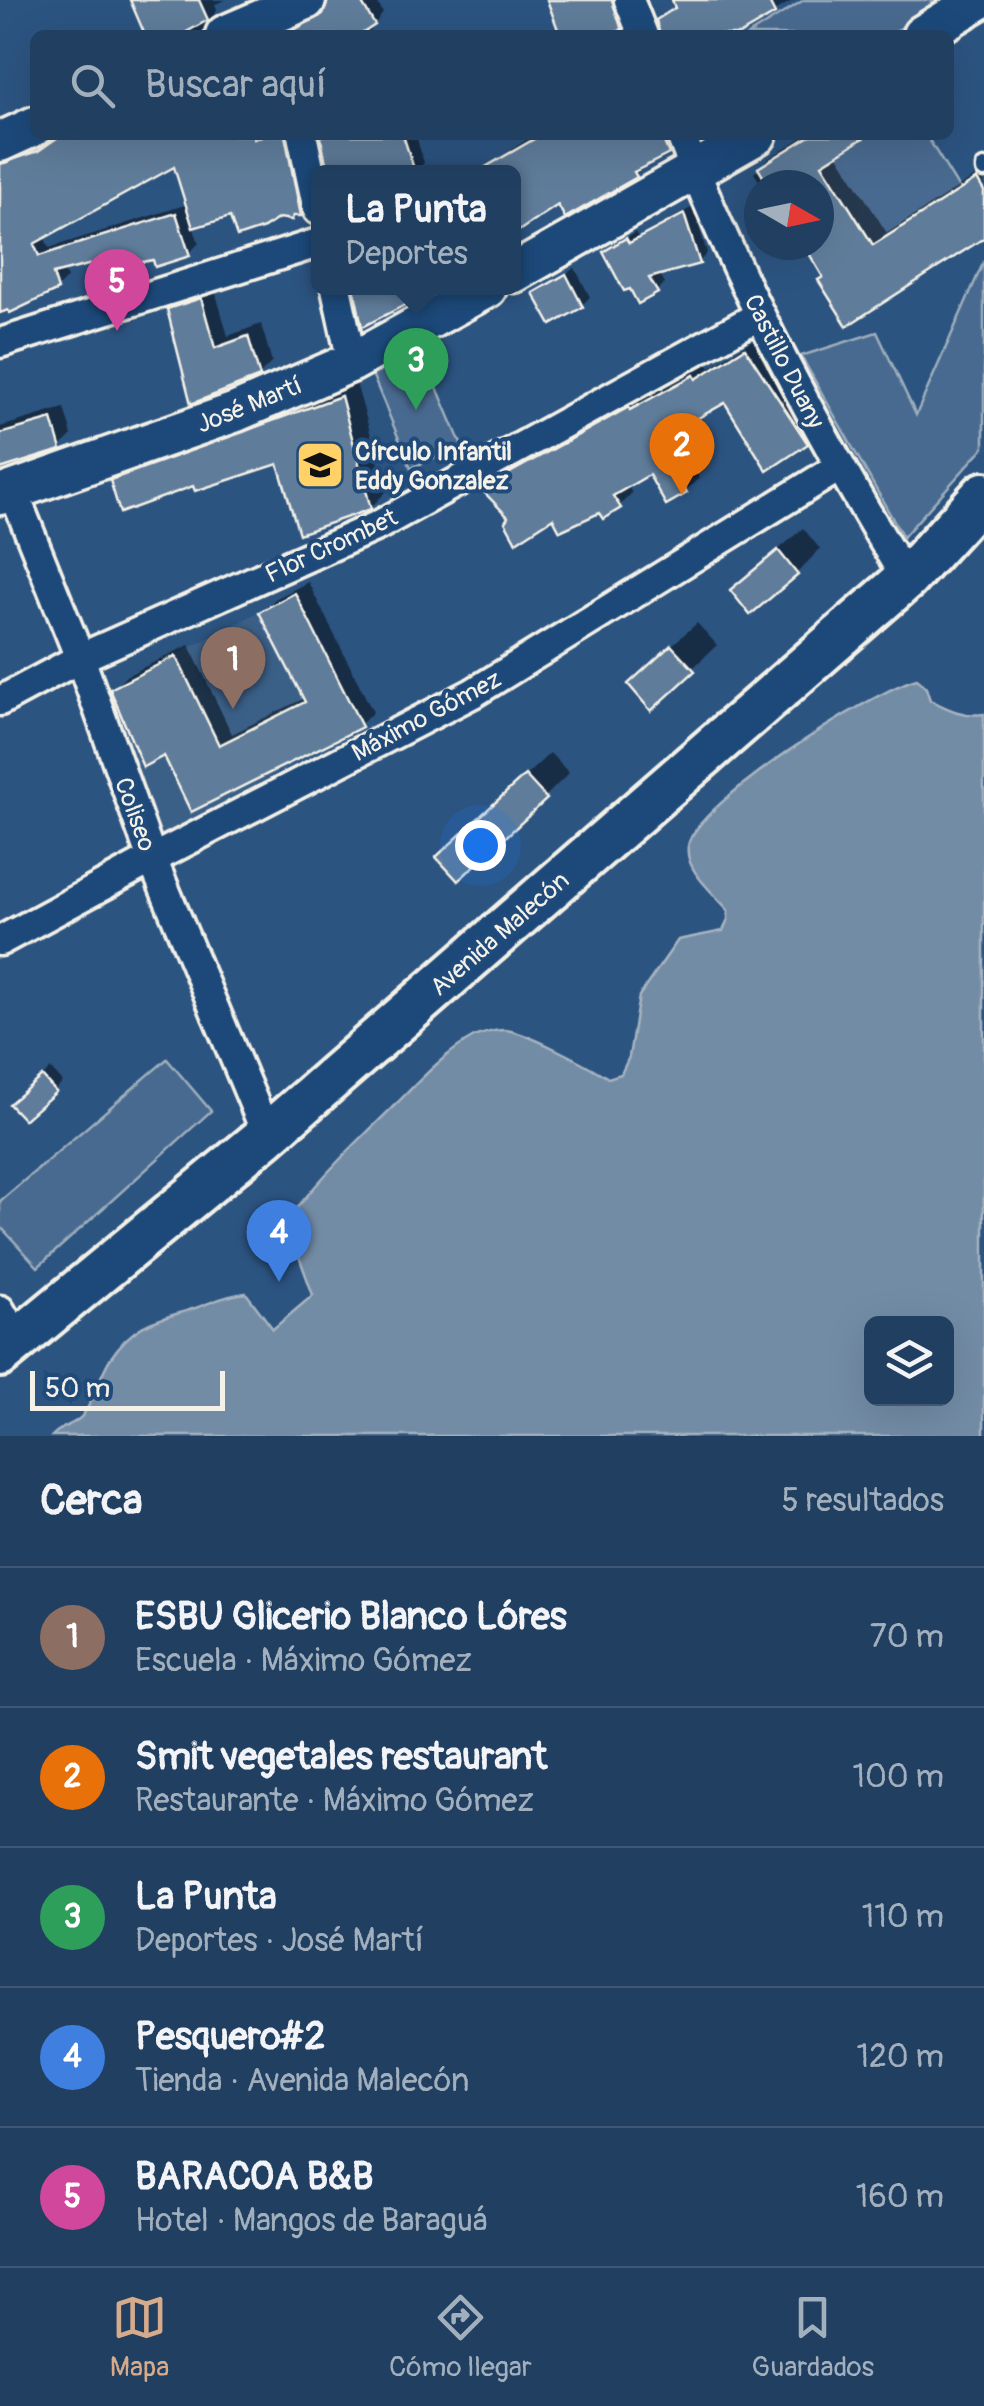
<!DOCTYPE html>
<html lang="es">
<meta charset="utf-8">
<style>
:root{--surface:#213f61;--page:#294667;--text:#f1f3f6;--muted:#a2afbd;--line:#3e5876;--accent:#d6ab8b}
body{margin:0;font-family:Pangolin,sans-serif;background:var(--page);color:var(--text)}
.controls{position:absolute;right:30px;bottom:30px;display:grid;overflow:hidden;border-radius:15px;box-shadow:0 10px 40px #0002}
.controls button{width:90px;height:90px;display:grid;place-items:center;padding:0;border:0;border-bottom:2px solid var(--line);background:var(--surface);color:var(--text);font:50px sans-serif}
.compass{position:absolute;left:744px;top:170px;width:90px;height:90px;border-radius:50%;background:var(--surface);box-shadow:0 10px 40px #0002;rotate:99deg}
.scale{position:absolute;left:30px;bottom:25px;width:195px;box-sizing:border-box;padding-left:10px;border:5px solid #f4f1e8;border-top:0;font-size:28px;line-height:35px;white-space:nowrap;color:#f4f1e8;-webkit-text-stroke:8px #1f4a7a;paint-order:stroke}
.you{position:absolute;left:480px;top:845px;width:35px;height:35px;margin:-25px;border:8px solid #fff;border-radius:50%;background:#1a73e8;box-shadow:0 0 0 15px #1a73e833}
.badge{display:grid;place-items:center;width:65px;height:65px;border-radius:50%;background:var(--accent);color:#fff;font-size:32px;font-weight:700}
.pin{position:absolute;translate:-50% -82px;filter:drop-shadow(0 2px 5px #0008)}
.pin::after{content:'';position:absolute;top:52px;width:35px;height:30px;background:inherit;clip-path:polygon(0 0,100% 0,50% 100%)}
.popup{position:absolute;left:311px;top:165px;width:210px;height:130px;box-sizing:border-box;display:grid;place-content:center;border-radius:15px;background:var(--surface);filter:drop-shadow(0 2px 8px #0005);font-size:32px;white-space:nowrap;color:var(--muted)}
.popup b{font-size:38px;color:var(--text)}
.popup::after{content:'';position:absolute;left:50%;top:100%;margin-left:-20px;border:20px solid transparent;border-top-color:var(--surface)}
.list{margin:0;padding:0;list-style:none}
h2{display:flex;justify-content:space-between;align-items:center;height:130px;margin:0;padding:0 40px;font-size:42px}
h2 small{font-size:32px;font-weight:400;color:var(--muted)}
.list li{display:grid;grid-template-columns:65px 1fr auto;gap:30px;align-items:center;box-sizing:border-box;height:140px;padding:0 40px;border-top:2px solid var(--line)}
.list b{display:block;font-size:38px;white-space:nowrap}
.list p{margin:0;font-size:32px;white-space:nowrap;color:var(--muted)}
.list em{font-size:32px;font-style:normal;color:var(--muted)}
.icon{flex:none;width:55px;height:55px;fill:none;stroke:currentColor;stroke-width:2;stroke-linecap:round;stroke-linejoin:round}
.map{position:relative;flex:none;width:984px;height:1436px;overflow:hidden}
.search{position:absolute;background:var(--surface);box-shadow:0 10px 40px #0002;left:30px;right:30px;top:30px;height:110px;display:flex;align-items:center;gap:25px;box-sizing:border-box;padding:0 35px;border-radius:15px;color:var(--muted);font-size:38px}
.sheet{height:830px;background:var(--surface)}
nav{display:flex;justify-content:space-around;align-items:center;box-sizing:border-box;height:140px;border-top:2px solid var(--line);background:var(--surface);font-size:28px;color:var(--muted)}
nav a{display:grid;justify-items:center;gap:5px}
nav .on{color:var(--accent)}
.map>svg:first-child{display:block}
</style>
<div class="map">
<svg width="984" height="1436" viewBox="0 0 984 1436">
<rect width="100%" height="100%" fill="#2c5481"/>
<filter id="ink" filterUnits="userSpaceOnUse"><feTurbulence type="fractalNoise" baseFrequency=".01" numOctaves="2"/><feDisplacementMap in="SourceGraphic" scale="20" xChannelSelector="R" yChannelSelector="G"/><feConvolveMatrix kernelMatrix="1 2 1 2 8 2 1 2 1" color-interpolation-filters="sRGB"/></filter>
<g filter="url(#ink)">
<path fill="#3b6088" d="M295 593 362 727 159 836 106 691Z"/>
<g fill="#496b90" stroke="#9eaebc" stroke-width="2.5">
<path d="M804 0H946L889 35H748Z"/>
<path d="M868 135H926L960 190 873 245 822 164Z"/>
<path d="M984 261V447L903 537 801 356 877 332 916 415Z"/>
<path d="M422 352 462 446 411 468 372 374Z"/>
<path d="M167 1059 211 1111 38 1267 0 1226V1201Z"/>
</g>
<path fill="#738ca6" stroke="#a7b4c0" stroke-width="2.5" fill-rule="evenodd" d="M917 679 926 688 930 700C948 709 963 717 984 714V1436H52C62 1425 74 1426 83 1415 96 1397 99 1376 110 1359 132 1326 151 1321 186 1311 207 1305 223 1295 246 1293L273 1329 313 1295 294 1243 293 1213C325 1172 362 1137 398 1102 421 1079 446 1052 474 1037 481 1034 496 1030 504 1030 523 1030 590 1066 608 1078L621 1074 629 1057 639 996 678 940 723 931 728 919V910C714 893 684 870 688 846 694 804 874 690 917 679ZM872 1324H946V1398H872Z"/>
<g fill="#0007" fill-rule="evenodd">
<path d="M132 0H226L215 4 217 9 212 19 215 35H148Z"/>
<path d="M332 0H376L383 13 368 35H273L327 11Z"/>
<path d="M549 0H627L632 17 621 28 602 35H563Z"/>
<path d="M670 0H794L740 31 721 35H662L659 21 673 8Z"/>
<path d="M60 135H296L309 204 300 214H232L193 226 199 243 189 253 110 257 64 269 67 278 57 288 0 310V153L20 154ZM176 164 188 204 49 248 44 236Z"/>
<path d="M322 135H410L412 140 417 139 424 163 415 172H330Z"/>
<path d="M534 135H678L680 140 635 175 559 201 514 231V172H477Z"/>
<path d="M806 135H864L836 152 887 233 984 171V235L825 276 807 245H819V185H762L754 173 768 159Z"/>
<path d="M693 207 707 253 699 262 659 273 665 283 657 291 606 253 635 232 638 237Z"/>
<path d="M575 268 590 297 582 305 536 293Z"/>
<path d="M214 287 228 336 261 324 272 362 259 375 193 400 170 310 183 296Z"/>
<path d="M759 336 820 429 807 443 726 400 691 419 701 437 684 452 699 478 685 491 650 471 627 485 632 493 619 506 512 516 485 489 498 476 643 396 644 399 708 364 710 367Z"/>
<path d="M356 383 387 491 372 506 347 518 300 531 280 461 194 483 112 481 127 466Z"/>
<path d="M64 408 72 435 60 447 0 466V427Z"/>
<path d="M803 528 820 549 797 573 733 590Z"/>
<path d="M308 582 373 712 360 725 165 753 113 689 126 676 189 645 232 734 305 698 262 612 275 599Z"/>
<path d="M697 623 717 645 652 707 655 660Z"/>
<path d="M550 753 569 773 545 797 464 833Z"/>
<path d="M51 1069 63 1082 54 1091 21 1095Z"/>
</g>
<g fill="#5e7b9a" stroke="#f4f1e8" stroke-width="2.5">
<path d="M130 0H199L208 20 181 35H145Z"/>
<path d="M328 0H360L375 25 360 35H285L323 14Z"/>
<path d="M547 0H612L622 30 609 35H560Z"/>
<path d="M672 0H768L775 14 739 35H660L656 20 675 8Z"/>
<path d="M61 135H253L254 139 264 135H285L301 216H293L292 220 279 218 264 228 237 237 230 217 193 228 174 167 34 244 39 256 176 213 190 256 155 267 153 260 112 268 108 260 53 274 58 290 10 313 8 310 0 313V164L38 151Z"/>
<path d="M320 135H403L415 172H328Z"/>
<path d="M541 135H661L669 154 634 172 637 177 565 218 558 205 514 234V172H477Z"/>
<path d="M811 135H868L822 164 873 245 977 179 984 191V238L847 326 818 280 823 277 804 245H819V185H768L758 168Z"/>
<path d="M684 214 700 264 649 278 658 293 638 304 630 289 624 291 603 252 626 238 629 243Z"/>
<path d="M566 274 583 307 551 325 533 293Z"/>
<path d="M354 288H438L362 327Z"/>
<path d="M201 298 215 348 248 336 260 377 191 404 167 309Z"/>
<path d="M745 348 808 444 767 471 725 403 677 430 689 452 670 464 687 493 666 505 649 475 613 496 621 508 603 519 599 513 560 531 553 518 516 542 505 522 508 517 481 489 629 407 630 410 694 375 696 379Z"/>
<path d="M341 396 371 509 299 534 278 464 195 491 193 486 120 513 110 480Z"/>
<path d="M52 419 61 450 0 469V434Z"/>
<path d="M778 550 798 575 750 615 730 590Z"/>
<path d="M295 593 362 727 191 812 164 756 143 767 110 689 176 656 219 745 305 702 259 612Z"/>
<path d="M671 645 695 671 651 711 628 684Z"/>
<path d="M525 775 547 799 458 881 436 857Z"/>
<path d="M42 1076 56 1092 24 1120 9 1104Z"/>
</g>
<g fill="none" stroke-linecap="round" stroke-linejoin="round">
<g stroke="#f4f1e8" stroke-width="21">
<path id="service" d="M984 167V170"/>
</g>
<g stroke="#f4f1e8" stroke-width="35">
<g id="minor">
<path d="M629 0 643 35"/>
<path d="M302 135 318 210"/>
<path d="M681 135C740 290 821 437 906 579"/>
<path d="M336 288 352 362"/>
<path d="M0 343 318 243"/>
<path d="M13 491 80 658 152 859 267 1135"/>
<path d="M0 701 80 658 379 525 760 315"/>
<path d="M0 941 152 859 473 693 839 467"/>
<path d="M0 1310 18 1341"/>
</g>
</g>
<g stroke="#f4f1e8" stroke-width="45">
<g id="secondary">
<path d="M225 35 306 0"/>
<path d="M922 35 979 0"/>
<path d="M0 142 35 126"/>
<path d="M514 273 757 135"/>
<path d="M0 495 236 412 352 362 487 288"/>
</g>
</g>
<g stroke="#f4f1e8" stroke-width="50">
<path id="primary" d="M0 1355 267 1135 906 579 984 494"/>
</g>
<use href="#service" stroke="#1f4a7a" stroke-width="14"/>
<use href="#minor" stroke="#1f4a7a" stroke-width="28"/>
<use href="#secondary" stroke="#1f4a7a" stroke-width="38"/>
<use href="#primary" stroke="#1f4a7a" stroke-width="42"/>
</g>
</g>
<defs>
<g id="school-square" transform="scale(2.5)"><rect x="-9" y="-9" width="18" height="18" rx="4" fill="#ffd166" stroke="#1f4a7a"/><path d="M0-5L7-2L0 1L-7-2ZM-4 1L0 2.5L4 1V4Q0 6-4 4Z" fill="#111"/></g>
</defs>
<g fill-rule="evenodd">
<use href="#school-square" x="320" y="465"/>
</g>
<g text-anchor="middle" stroke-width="8" stroke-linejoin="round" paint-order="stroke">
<g font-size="25" fill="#f4f1e8" stroke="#1f4a7a">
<text transform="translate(785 361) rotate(63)" y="9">Castillo Duany</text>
<text transform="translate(249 404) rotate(-22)" y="9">José Martí</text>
<text transform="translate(331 545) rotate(-25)" y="9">Flor Crombet</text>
<text transform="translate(426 715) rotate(-28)" y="9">Máximo Gómez</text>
<text transform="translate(136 814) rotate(70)" y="9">Coliseo</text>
<text transform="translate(499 933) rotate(-41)" y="9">Avenida Malecón</text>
</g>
<g font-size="25" font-weight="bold" fill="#f4f1e8" stroke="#1f4a7a" text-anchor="start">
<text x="355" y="460">Círculo Infantil<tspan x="355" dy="29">Eddy Gonzalez</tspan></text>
</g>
</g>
</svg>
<div class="controls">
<button><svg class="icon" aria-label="layers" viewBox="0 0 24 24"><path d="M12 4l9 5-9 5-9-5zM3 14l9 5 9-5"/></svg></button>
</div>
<svg class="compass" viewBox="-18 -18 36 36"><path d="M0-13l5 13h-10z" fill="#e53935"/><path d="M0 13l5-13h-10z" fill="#a2afbd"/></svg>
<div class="scale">50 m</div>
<div class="you"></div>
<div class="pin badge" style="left:233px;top:709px;background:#8d6e63">1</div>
<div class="pin badge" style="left:682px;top:495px;background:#e8710a">2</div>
<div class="pin badge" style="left:416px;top:410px;background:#2e9e5b">3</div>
<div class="popup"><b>La Punta</b>Deportes</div>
<div class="pin badge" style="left:279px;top:1282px;background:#3f7fe0">4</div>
<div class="pin badge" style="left:117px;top:331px;background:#d1479c">5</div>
<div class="search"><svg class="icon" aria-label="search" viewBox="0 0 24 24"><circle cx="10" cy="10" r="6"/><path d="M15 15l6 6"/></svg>Buscar aquí</div>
</div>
<section class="sheet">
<h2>Cerca<small>5 resultados</small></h2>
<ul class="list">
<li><span class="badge" style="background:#8d6e63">1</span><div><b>ESBU Glicerio Blanco Lóres</b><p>Escuela · Máximo Gómez</p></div><em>70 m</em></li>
<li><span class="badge" style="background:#e8710a">2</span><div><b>Smit vegetales restaurant</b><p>Restaurante · Máximo Gómez</p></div><em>100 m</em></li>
<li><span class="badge" style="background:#2e9e5b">3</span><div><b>La Punta</b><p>Deportes · José Martí</p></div><em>110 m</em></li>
<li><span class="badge" style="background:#3f7fe0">4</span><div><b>Pesquero#2</b><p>Tienda · Avenida Malecón</p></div><em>120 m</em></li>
<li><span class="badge" style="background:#d1479c">5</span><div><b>BARACOA B&amp;B</b><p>Hotel · Mangos de Baraguá</p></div><em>160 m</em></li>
</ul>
</section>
<nav>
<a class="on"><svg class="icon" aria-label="map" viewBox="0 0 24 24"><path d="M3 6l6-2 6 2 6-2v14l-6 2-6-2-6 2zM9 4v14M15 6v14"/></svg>Mapa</a>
<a><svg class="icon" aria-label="directions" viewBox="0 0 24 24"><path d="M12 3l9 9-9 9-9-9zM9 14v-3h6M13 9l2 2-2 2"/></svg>Cómo llegar</a>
<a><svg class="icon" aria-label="saved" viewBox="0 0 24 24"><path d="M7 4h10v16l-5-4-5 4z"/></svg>Guardados</a>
</nav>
